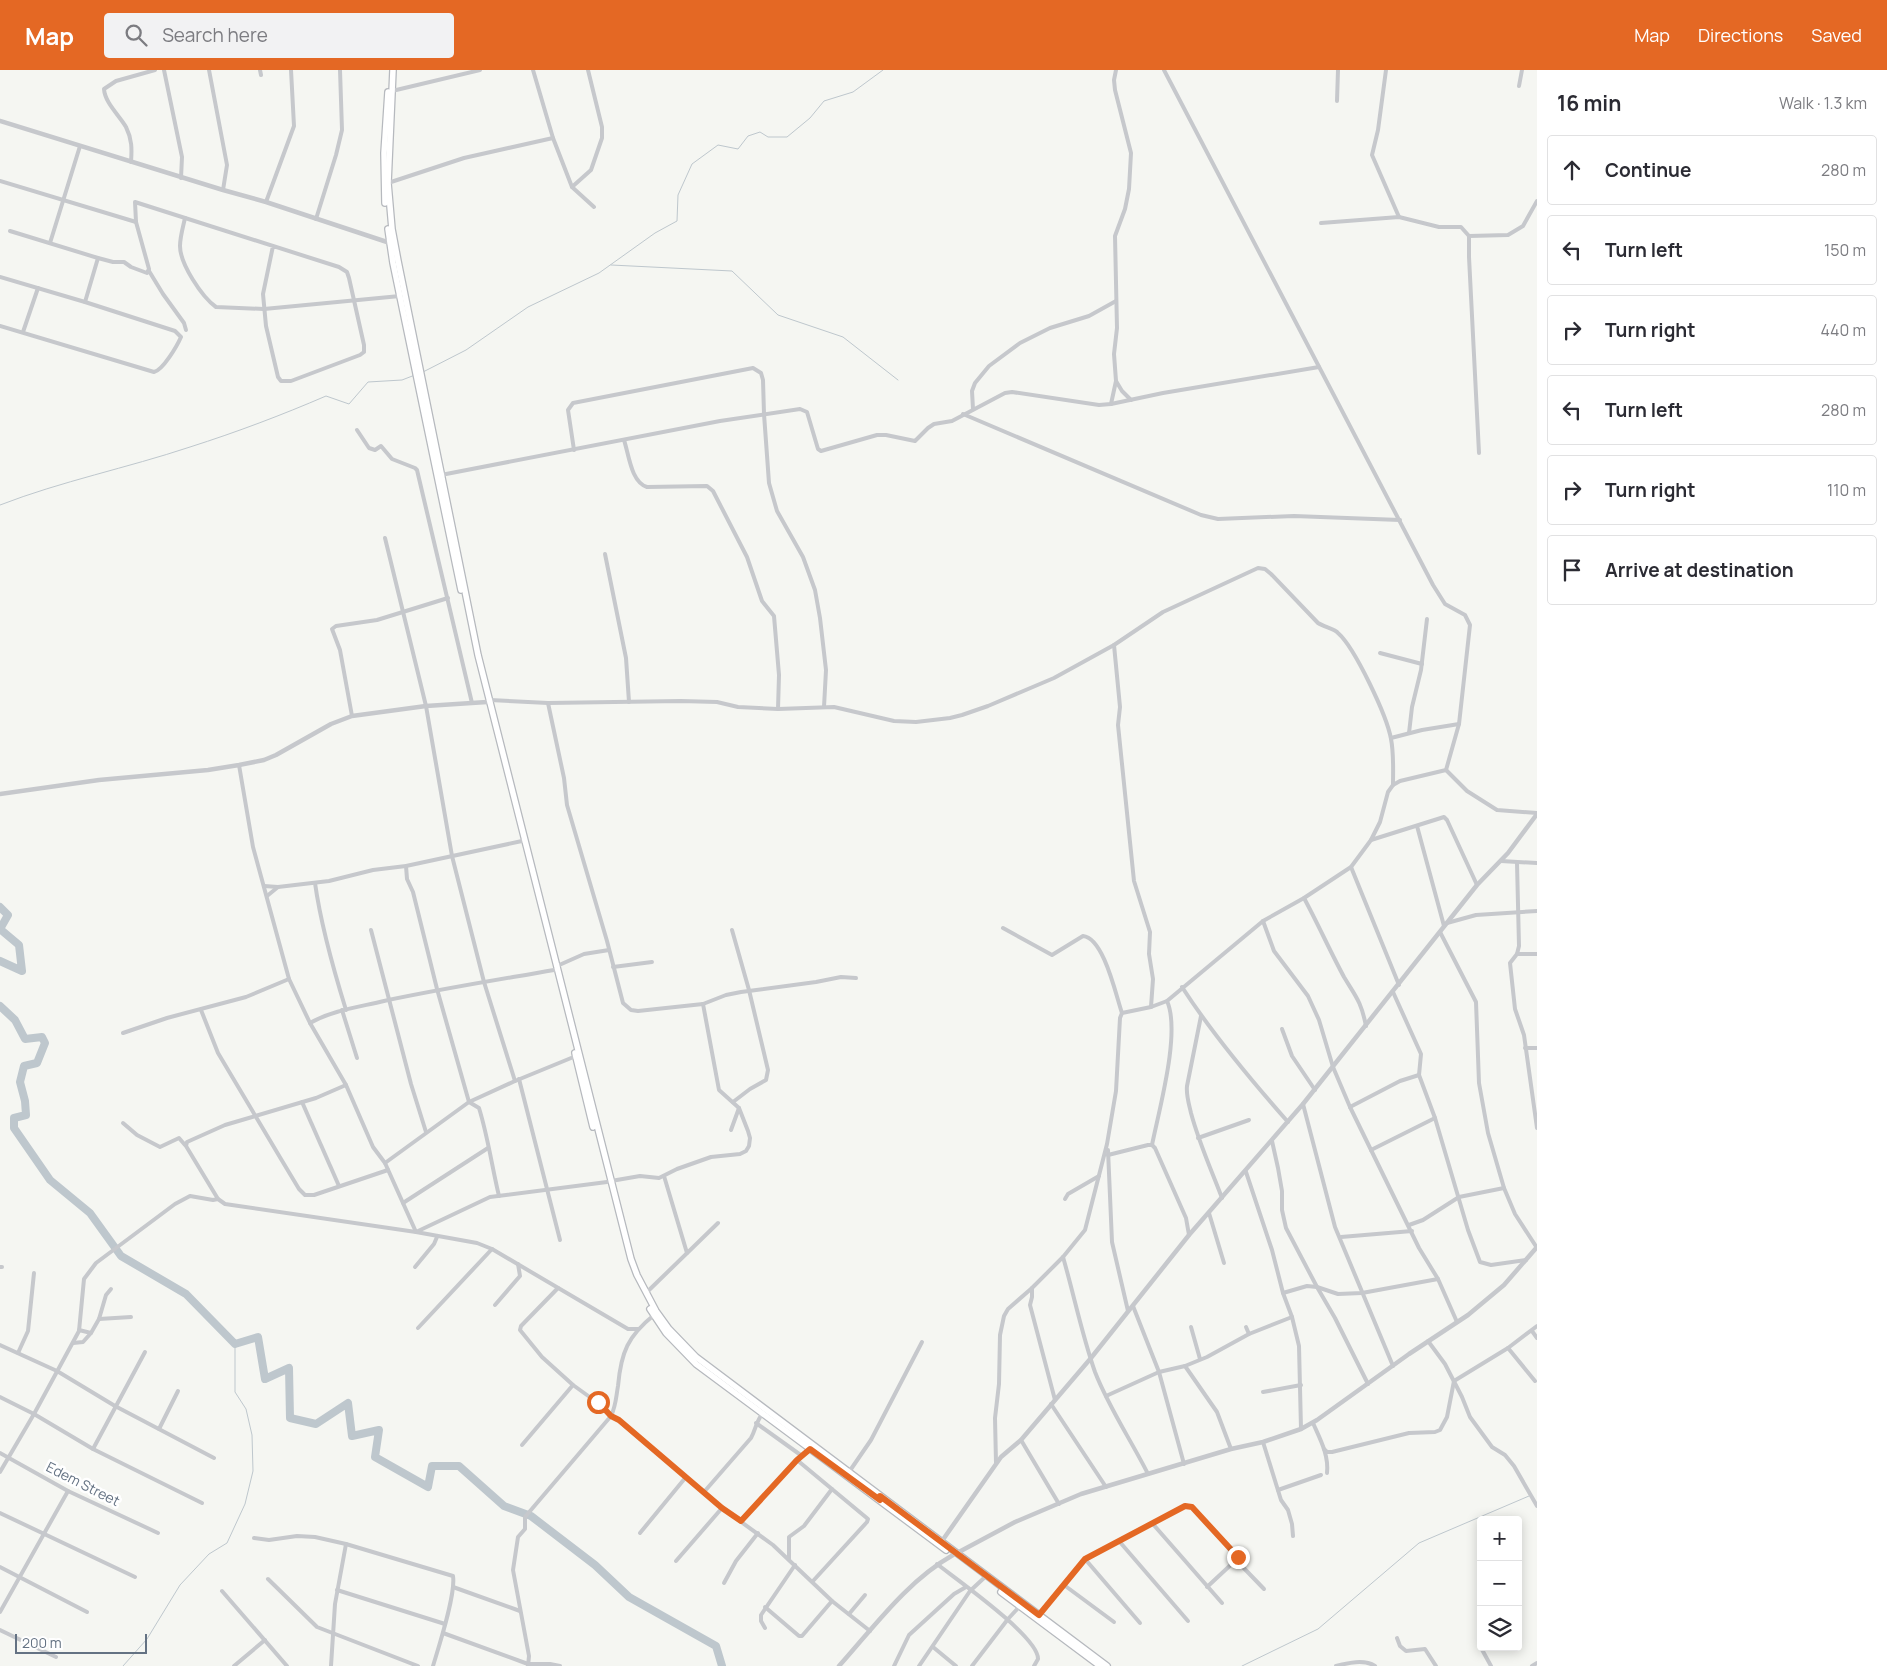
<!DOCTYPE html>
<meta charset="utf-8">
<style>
:root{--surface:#fff;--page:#f2f2f3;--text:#2b2b33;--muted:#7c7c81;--line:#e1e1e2;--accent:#e46824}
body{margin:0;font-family:Manrope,sans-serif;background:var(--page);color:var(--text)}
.controls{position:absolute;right:15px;bottom:15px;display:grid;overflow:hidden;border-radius:5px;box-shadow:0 2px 12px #0003}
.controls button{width:45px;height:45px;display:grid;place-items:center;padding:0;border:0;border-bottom:1px solid var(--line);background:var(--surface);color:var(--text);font:25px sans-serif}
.scale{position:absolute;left:15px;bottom:12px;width:132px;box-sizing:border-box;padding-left:5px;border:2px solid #647283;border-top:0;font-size:14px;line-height:18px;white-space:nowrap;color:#647283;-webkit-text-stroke:4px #fff;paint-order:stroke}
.stop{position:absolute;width:15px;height:15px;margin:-11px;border:4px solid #e46824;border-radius:50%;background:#fff}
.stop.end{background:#e46824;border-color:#fff;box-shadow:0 1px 5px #0008}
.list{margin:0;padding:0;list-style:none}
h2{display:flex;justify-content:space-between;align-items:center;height:65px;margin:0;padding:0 20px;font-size:21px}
h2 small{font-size:16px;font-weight:400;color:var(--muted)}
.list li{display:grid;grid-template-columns:32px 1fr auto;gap:15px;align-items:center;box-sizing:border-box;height:70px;margin:0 10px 10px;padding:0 10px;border:1px solid var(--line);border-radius:5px}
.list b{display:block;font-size:19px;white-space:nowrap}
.list em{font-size:16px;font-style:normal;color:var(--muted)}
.icon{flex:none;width:28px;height:28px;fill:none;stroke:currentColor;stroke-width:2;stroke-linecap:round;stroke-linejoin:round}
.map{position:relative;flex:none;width:1537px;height:1596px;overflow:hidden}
header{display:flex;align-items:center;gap:30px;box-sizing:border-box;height:70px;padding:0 25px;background:var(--accent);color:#fff}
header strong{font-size:24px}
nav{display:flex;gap:28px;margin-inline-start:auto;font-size:18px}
.search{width:350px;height:45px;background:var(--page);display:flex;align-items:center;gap:12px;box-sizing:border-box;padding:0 18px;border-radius:5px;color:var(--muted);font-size:19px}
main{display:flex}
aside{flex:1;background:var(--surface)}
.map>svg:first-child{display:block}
</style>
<header>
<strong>Map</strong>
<div class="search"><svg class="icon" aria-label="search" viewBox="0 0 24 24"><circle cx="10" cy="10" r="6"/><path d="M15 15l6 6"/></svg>Search here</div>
<nav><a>Map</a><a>Directions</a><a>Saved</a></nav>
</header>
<main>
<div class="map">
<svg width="1537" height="1596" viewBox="0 0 1537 1596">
<rect width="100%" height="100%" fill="#f5f6f2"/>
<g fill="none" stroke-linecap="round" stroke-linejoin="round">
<g stroke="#bec7cd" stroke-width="1">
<path d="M611 195 732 201 778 245 843 267 898 310"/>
<path d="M423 302 466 280 528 237 599 203 655 163 677 151 678 125 692 94 718 75 738 79 748 66 760 62 768 67H787L810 48 824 31 853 22 883 0"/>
<path d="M0 435C62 411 127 398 190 377 237 362 282 345 326 326L349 334 368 312 402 310 415 305"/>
<path d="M123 1596 147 1569 180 1515 209 1484 227 1473 245 1434 253 1401 252 1365 246 1339 235 1322V1274"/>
<path d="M1242 1596 1318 1559 1419 1473 1529 1426"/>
</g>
<g stroke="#bec7cd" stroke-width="8">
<path d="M0 837 8 845 0 859 19 875 22 901 0 891"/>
<path d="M0 936 15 950 25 969 42 967 45 973 37 993 24 996 20 1012 25 1031 26 1045 14 1048V1058L50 1110 90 1143 121 1186 186 1224 235 1274 258 1267 265 1309 289 1298 290 1348 316 1354 348 1333 352 1366 379 1360 375 1387 428 1417 432 1396H459L504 1436 531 1446 595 1495 629 1527 716 1576 722 1596"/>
</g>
<g stroke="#b6b9be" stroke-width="8">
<g id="primary">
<path d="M393 0 388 113 392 159 398 191 478 585 631 1189 637 1205 656 1241 669 1259 696 1287 1107 1596"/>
<path d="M385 133 384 83 388 22"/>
<path d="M388 159 393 193 461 520"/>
<path d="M575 983 593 1057"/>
<path d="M650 1239 666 1263 696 1294 946 1480"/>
<path d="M1001 1522 1100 1596"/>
</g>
</g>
<g stroke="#c6c8cc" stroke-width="4">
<path d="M164 0 182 87 181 108"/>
<path d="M209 0 227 95 223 120"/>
<path d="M260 0 261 5"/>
<path d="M533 0 553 68 572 117 594 137"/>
<path d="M1386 0 1378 60 1372 85 1399 147"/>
<path d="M1519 16 1522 0"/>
<path d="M392 21 480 0"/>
<path d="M1337 31 1338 0"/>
<path d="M131 92C132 79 132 69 126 57 119 45 105 33 104 19L116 11 155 0"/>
<path d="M0 111 136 152"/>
<path d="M388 113 464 88 553 68"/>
<path d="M572 117 591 100 602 68V57L588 0"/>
<path d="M266 132 294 56 291 0"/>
<path d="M185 148C183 157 180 167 180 176 180 194 202 227 216 237L264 239 400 226"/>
<path d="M316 149 336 85 342 60 340 0"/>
<path d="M1321 153 1399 147 1439 157H1461L1469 166 1508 165 1523 156 1537 131"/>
<path d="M10 161 98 188 113 192H124L131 197 147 203 149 199 136 152 135 132 339 197 347 202 349 208 364 275V282L360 285 291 311H281L278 307 266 256 263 224 273 176"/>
<path d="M1469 166V187L1479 383"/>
<path d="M50 173 80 76"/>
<path d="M149 201 163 224 184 253 186 260"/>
<path d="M0 207 85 232 175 261 181 267C177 276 163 300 154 302L0 256"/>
<path d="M85 232 98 188"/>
<path d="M23 262 38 218"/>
<path d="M1116 311 1122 321 1131 330"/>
<path d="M1111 334 1116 311 1114 284 1117 258 1115 166 1125 139 1129 119 1131 83 1115 20 1114 10 1116 0"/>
<path d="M973 339 972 321 975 313 989 296 1020 273 1050 258 1089 246 1116 231"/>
<path d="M963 344 1201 445 1218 449 1294 446 1400 450"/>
<path d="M357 360 369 378 375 380 381 376 392 389 415 398 417 400 472 633"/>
<path d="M624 370C629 385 631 412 647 417L707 416 713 421 747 487 762 531 774 546 779 605 778 639"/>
<path d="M574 380 568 340 573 333 753 298 761 303 763 310 764 344 769 413 777 441 803 487 815 520 820 548 826 600 824 637"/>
<path d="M441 405 720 351 800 339 807 342 818 379 821 381 877 365H886L915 371 928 358 934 354 952 351 1005 323 1012 322 1099 335 1111 334 1163 323 1319 297"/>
<path d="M385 468 426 636 452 786 484 912 515 1011"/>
<path d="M605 484 626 588 629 632"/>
<path d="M1114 575 1120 637 1118 655 1134 811 1150 862 1149 884 1153 909 1151 937"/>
<path d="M1380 583 1422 594"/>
<path d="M490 630 548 633 681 631 717 632 738 637 778 639 834 637 894 651 916 652 950 648 962 645 988 636 1054 608 1114 575 1163 542 1258 498 1265 499 1271 504 1318 553C1324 557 1335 559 1338 563 1355 578 1387 646 1391 669 1394 684 1393 700 1393 715"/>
<path d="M548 633 564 708 567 735 607 871 623 933 631 940 638 941 703 934 726 925 741 922 816 912 841 907 856 908"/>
<path d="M352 646 340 580 332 559 336 556 377 550 448 528"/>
<path d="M1409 663 1412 637 1421 600 1427 549"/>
<path d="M1391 668 1422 660 1459 654"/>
<path d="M239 695 253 777 289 909 310 953 346 1015 373 1077 385 1093 416 1162 490 1127 607 1112"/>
<path d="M1446 700 1467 721 1497 740 1537 743"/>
<path d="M1417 756 1444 856"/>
<path d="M1371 770 1444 747 1447 750 1477 815"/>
<path d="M1501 791 1537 793"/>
<path d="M1517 793 1519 876 1517 884 1510 893 1515 939 1524 965 1537 1058"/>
<path d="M406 796 407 809 413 822 437 919 469 1032 479 1038C488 1067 492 1097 499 1126"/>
<path d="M1351 797 1399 915"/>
<path d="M315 813C321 856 333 898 346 940"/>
<path d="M264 816 278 817 329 811 373 800 406 796 522 771"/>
<path d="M267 826 278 817"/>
<path d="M1304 828C1318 854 1330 881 1344 907 1356 927 1361 931 1366 956"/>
<path d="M1263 851 1274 881 1308 926 1319 950 1333 997 1350 1037 1419 1178 1438 1209 1457 1252"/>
<path d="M1447 853 1476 845 1537 841"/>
<path d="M1003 858 1052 885 1083 866C1104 868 1116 926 1122 943"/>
<path d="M371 860 411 1014 426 1062"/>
<path d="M732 860 749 920 768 1000 766 1010 750 1019 733 1032"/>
<path d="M1440 862 1476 932 1479 1013 1488 1063 1504 1118 1515 1144 1537 1178"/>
<path d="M1517 884H1537"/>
<path d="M557 896 584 884 609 880"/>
<path d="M613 897 652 892"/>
<path d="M1182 917C1213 965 1250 1009 1288 1052"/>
<path d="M1393 922 1421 984 1419 1005 1435 1048 1468 1160 1480 1192 1491 1195 1526 1190"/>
<path d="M201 940 218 983 281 1089 299 1119 305 1125H314L388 1100"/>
<path d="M342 940 357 988"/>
<path d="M1201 946 1187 1016C1186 1025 1189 1034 1191 1043 1199 1073 1211 1099 1222 1128"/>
<path d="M310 953C333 940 359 937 384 931 440 919 497 910 554 900"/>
<path d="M1282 959 1292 986 1315 1020"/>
<path d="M123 963 167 948 246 927 289 909"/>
<path d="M1525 978H1537"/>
<path d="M519 1009 560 1170"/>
<path d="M346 1015 316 1028 225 1055 187 1072 186 1076 218 1129 225 1134 416 1162 477 1173 492 1179 628 1259H638"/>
<path d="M302 1032 339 1116"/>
<path d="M1303 1034 1335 1157 1393 1296"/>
<path d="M1350 1037 1400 1011 1419 1005"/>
<path d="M123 1053 137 1065 160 1077 179 1068 185 1075"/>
<path d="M731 1060 739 1038"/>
<path d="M1198 1068 1249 1050"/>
<path d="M1272 1071 1278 1098 1282 1121V1140L1286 1158 1317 1217 1335 1248 1368 1314"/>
<path d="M1152 1075C1159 1040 1181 962 1167 931"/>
<path d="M1108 1080 1112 1172 1128 1241"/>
<path d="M1371 1080 1435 1048"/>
<path d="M1108 1085 1148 1075H1152L1155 1078 1186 1148 1189 1165"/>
<path d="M385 1093 469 1032 515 1011 576 986"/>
<path d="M1246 1102 1272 1180 1283 1223 1292 1247 1299 1276 1301 1359"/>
<path d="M664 1106 687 1183"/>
<path d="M611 1111 640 1106 659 1108 677 1099 711 1087 740 1084 746 1081 749 1076 750 1068 748 1061 739 1038 719 1020 703 934"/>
<path d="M1065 1129 1068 1124 1099 1106"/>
<path d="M403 1133 488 1078"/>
<path d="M1209 1143 1224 1193"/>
<path d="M1409 1155 1423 1150 1459 1127 1504 1118"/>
<path d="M1341 1167 1412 1161"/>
<path d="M1063 1187C1074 1225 1082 1265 1095 1302 1109 1338 1131 1370 1148 1404"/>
<path d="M0 1197H2"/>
<path d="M415 1197 434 1174 437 1167"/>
<path d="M558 1218 521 1256 520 1260 542 1287 573 1315 598 1333 611 1346 619 1351 722 1438 773 1475 832 1531 870 1561"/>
<path d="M646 1223 718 1153"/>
<path d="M1283 1223 1307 1216 1317 1217 1338 1224 1362 1223 1438 1209"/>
<path d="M495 1235 520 1206 518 1194"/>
<path d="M1133 1236 1159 1302 1184 1394"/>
<path d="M99 1249 131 1247"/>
<path d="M1191 1257 1200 1289"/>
<path d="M1246 1257 1249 1264"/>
<path d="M418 1258 492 1179"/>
<path d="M79 1260 91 1263 99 1249 106 1225 111 1219"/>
<path d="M1532 1261 1537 1268"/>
<path d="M1428 1271 1445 1294 1462 1327 1470 1347 1492 1377 1505 1385 1514 1396 1537 1436"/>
<path d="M73 1273 83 1272 91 1263"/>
<path d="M0 1275 57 1301 115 1336 214 1388"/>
<path d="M1508 1278 1535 1311"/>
<path d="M18 1283 28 1261 34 1203"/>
<path d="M1185 1296 1217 1342 1231 1379"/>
<path d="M1263 1322 1301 1315"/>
<path d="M1106 1326 1159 1302 1185 1296 1207 1287 1249 1264 1292 1247"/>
<path d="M0 1327 34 1344 93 1379 202 1433"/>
<path d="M1055 1330 1030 1235 1032 1227V1218L1063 1187 1085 1160 1107 1074 1116 1021 1120 948 1122 943 1151 937 1167 931 1263 851 1304 828 1351 797 1371 770 1380 752 1388 722 1393 715 1400 711 1446 700 1459 654 1470 555 1465 545 1445 534 1433 515 1164 0"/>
<path d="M1051 1334 1106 1417"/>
<path d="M756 1353 802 1386"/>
<path d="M1313 1353C1320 1369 1329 1385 1327 1403"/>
<path d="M159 1359 178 1321"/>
<path d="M1021 1370 1059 1434"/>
<path d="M1263 1372 1281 1430 1288 1440 1292 1454 1293 1466"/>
<path d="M522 1375 573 1315"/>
<path d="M93 1379 145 1282"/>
<path d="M1324 1379 1327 1382H1332L1409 1363 1435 1362 1440 1360 1447 1347 1454 1311 1508 1278 1537 1256"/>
<path d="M0 1383 68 1421 158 1463"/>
<path d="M797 1390 868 1449 867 1452 813 1511"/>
<path d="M996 1393 995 1348 999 1314 1000 1265 1004 1246 1008 1239 1032 1218"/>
<path d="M0 1402 34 1344 79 1261 84 1209 96 1193 175 1134 190 1126 213 1130 218 1129"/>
<path d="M849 1402 871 1370 922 1272"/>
<path d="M1278 1420 1321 1405"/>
<path d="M704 1422 751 1368C756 1359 756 1351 763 1343"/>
<path d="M0 1443 135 1507"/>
<path d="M741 1451 797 1390 811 1379"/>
<path d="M1152 1453 1222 1533"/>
<path d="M640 1463 686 1407"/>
<path d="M254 1468 269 1470 297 1466 315 1467 346 1474 453 1506C456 1524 439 1576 433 1596"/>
<path d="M1119 1471 1188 1551"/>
<path d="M789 1489V1467L804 1456 832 1419"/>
<path d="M1085 1489 1140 1553"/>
<path d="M676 1491 722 1438"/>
<path d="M937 1494C956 1509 1039 1567 1038 1589L1034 1596"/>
<path d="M0 1497 87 1542"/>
<path d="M268 1509 317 1557 418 1596"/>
<path d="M724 1513 736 1491 758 1463"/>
<path d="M1064 1515 1114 1552"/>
<path d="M453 1517 520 1541"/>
<path d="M1207 1517 1236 1490 1264 1519"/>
<path d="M337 1520 445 1554"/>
<path d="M222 1521 287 1596"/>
<path d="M765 1537 799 1566H802L832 1531"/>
<path d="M0 1542 68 1421"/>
<path d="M849 1544 865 1525"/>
<path d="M1039 1545 1085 1489 1185 1436 1192 1437 1238 1487"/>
<path d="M765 1558 761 1551V1545L795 1495"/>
<path d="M0 1560 56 1587"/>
<path d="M443 1563 528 1594H550L560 1596"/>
<path d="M1397 1568 1400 1576 1406 1581 1425 1579 1436 1596"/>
<path d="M1480 1576 1491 1596"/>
<path d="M933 1577 956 1596"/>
<path d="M234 1596 265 1570"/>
<path d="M331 1596 335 1534 346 1474"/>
<path d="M528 1596 529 1586 513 1500 518 1467 525 1459V1447L611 1346C616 1336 616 1327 618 1316 621 1282 628 1266 654 1245"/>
<path d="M894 1596 909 1565 954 1524 966 1517"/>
<path d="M919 1596 970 1521 984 1508"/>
<path d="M972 1596 1008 1549 1020 1536"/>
<path d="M1336 1596C1348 1593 1364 1589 1375 1596"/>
<path d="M1532 1596 1537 1593"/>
</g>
<g stroke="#c6c8cc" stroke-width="4.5">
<path d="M0 51 223 120 266 132 390 173"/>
<path d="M0 724 99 710 208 700 239 695 264 690 276 685 331 654 352 646 426 636 487 632"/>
<path d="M942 1471 1001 1387 1021 1370 1091 1288 1189 1165 1303 1034 1477 815 1508 783 1537 744"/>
<path d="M957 1483 1015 1452 1081 1424 1231 1379 1263 1372 1301 1359 1317 1350 1409 1284 1468 1245 1504 1215 1537 1177"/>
<path d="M839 1596C874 1557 907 1511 953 1485"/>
</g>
<use href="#primary" stroke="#fff" stroke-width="5.5"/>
</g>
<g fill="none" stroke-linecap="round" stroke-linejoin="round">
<path stroke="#e46824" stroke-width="6" d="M598 1332 611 1346 619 1350 722 1438 741 1451 797 1390 810 1379 880 1430V1426L1039 1545 1085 1489 1185 1436 1192 1437 1238 1487"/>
</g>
<g text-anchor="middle" stroke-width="5" stroke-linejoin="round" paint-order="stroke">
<g font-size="14" fill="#647283" stroke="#fff">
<text transform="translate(83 1414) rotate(27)" y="5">Edem Street</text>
</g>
</g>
</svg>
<div class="controls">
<button>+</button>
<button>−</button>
<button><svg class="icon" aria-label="layers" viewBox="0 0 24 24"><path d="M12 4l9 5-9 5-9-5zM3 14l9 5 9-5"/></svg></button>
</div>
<div class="scale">200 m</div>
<div class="stop" style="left:598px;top:1332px"></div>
<div class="stop end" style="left:1238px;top:1487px"></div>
</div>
<aside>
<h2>16 min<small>Walk · 1.3 km</small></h2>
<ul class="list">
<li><svg class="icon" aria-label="ahead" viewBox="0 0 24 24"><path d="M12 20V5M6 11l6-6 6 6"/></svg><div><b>Continue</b></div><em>280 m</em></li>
<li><svg class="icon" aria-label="left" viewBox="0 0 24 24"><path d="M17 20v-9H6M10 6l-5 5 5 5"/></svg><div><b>Turn left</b></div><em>150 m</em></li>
<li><svg class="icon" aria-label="right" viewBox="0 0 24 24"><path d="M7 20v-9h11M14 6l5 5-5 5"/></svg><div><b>Turn right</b></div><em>440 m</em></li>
<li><svg class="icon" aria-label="left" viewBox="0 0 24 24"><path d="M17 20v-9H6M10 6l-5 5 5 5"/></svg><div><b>Turn left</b></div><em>280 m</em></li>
<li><svg class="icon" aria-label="right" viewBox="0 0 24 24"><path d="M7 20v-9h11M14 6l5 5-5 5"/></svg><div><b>Turn right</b></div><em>110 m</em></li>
<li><svg class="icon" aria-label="arrive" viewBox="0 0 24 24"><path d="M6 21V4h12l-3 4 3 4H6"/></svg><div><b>Arrive at destination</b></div></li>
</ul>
</aside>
</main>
